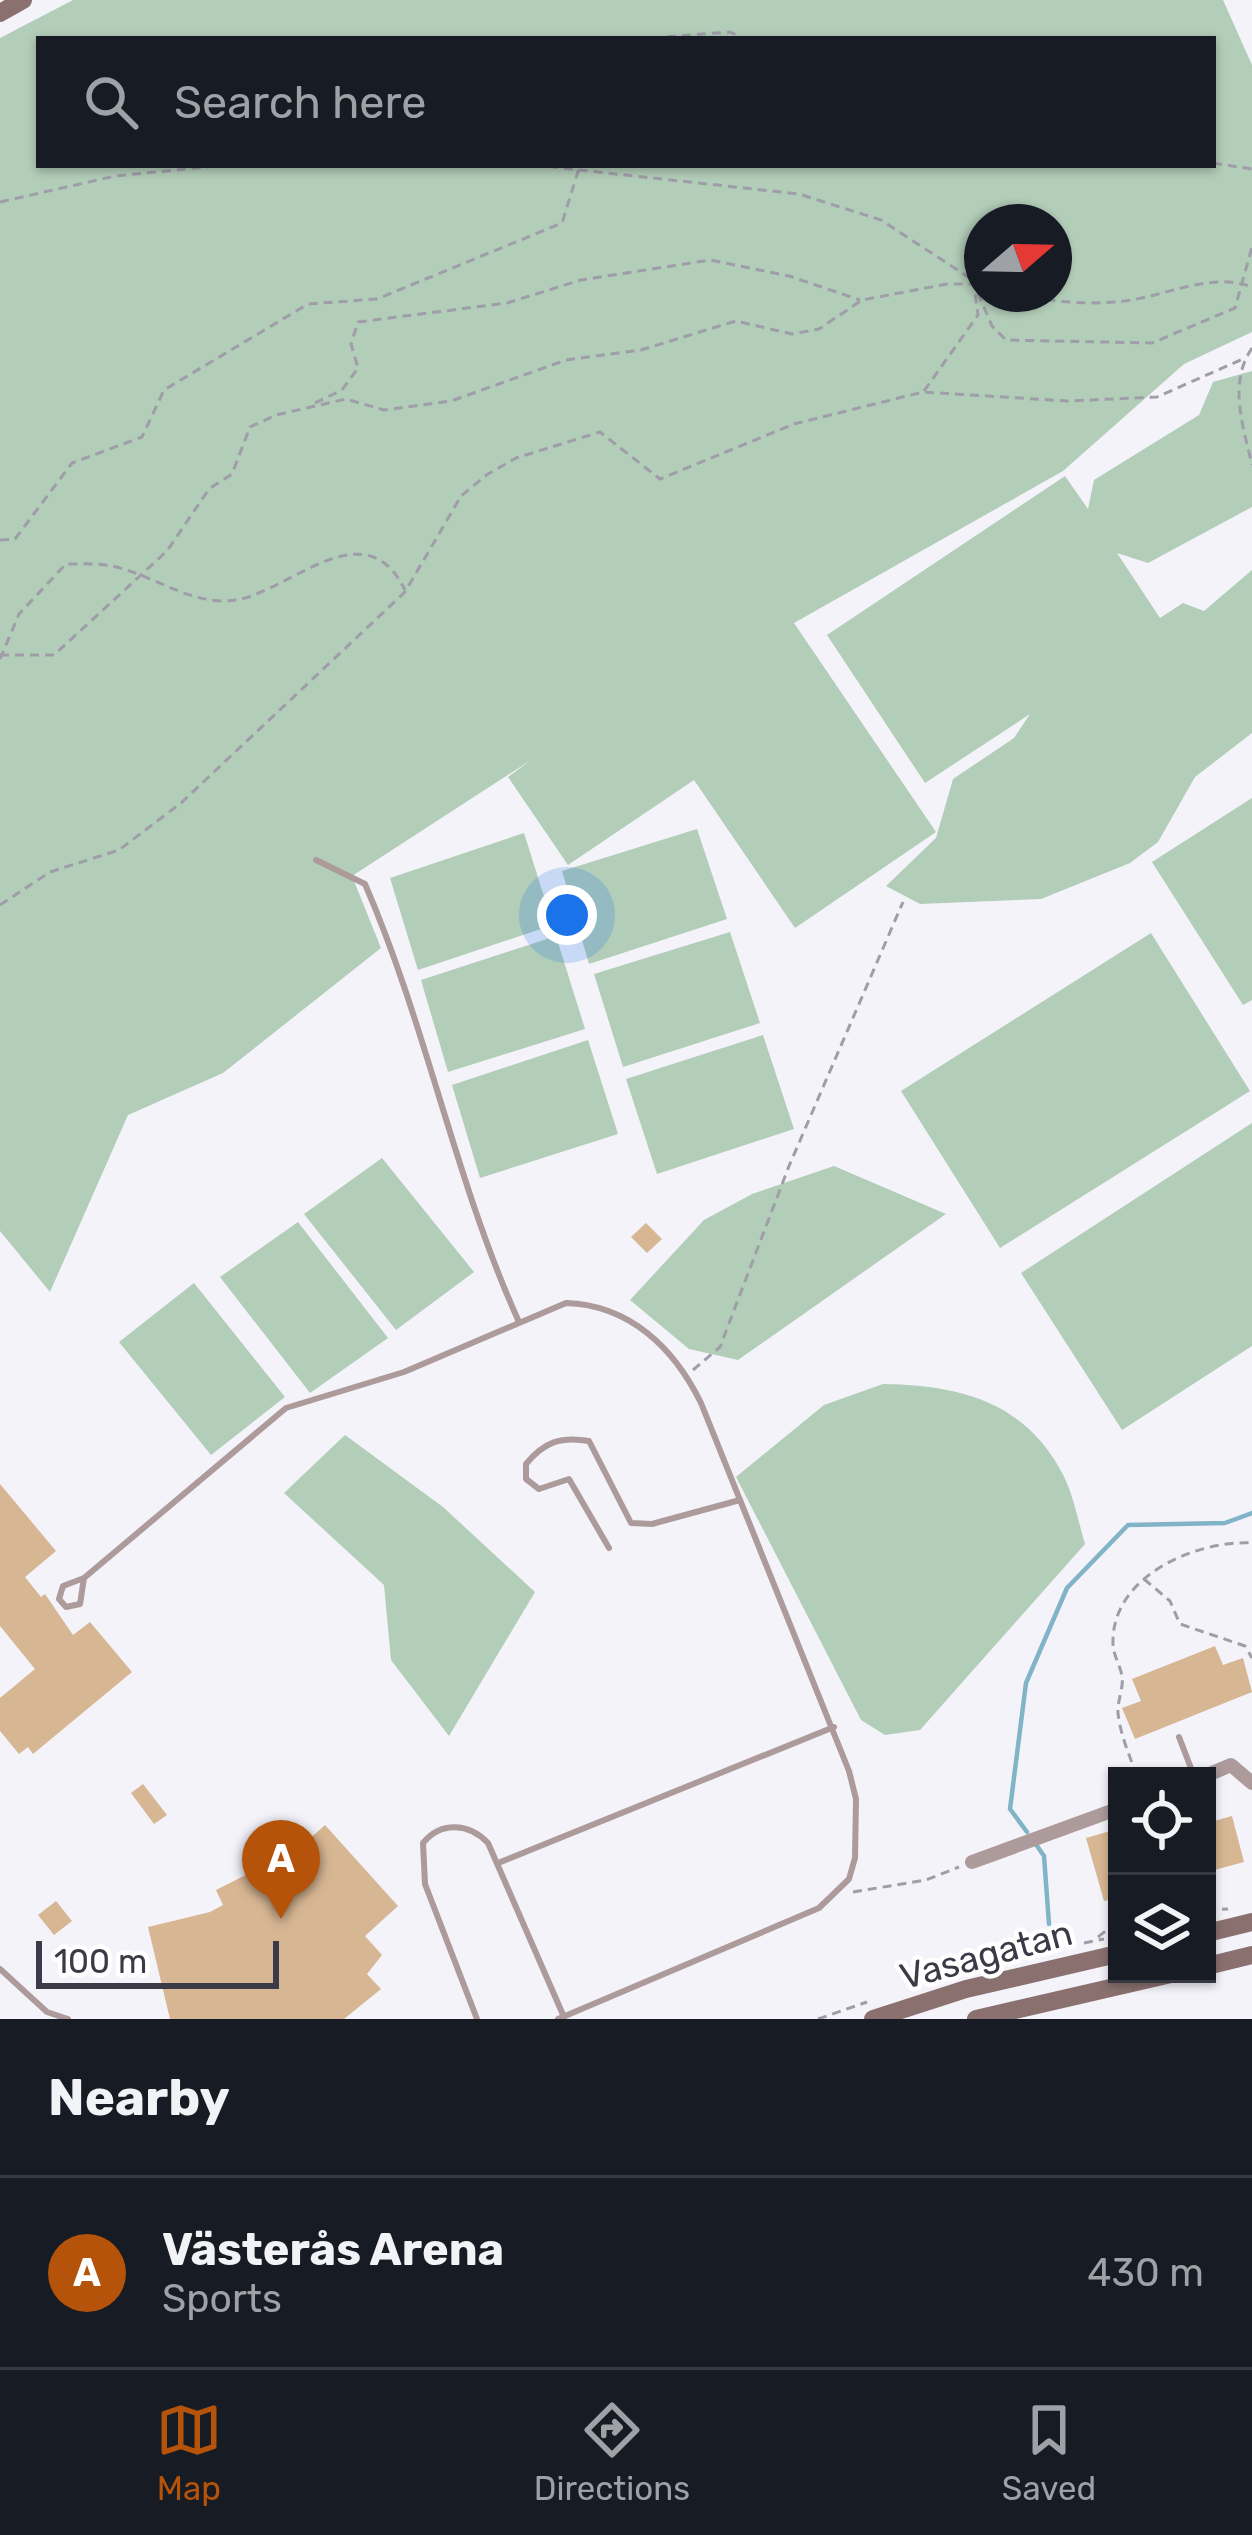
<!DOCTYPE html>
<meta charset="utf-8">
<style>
:root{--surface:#171b24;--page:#20242c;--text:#f1f3f6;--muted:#9ea1a6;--line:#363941;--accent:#b45309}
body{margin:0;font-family:Rubik,sans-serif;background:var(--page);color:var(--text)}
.controls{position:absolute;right:36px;bottom:36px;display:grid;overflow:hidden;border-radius:0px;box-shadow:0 3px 9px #0004}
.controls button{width:108px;height:108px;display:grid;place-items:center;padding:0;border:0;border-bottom:3px solid var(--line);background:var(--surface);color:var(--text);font:60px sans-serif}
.compass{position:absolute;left:964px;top:204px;width:108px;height:108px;border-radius:50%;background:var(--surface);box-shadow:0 3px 9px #0004;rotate:70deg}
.scale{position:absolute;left:36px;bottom:30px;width:243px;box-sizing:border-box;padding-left:12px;border:6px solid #3b3a47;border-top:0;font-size:33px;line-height:42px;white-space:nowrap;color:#3b3a47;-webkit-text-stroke:9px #fff;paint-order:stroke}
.you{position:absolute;left:567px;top:915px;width:42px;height:42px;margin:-30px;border:9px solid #fff;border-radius:50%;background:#1a73e8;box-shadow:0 0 0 18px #1a73e833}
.badge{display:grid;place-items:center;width:78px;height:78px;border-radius:50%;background:var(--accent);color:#fff;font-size:39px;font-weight:700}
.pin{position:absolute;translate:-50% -99px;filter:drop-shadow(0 3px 6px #0008)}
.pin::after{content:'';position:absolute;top:63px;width:42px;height:36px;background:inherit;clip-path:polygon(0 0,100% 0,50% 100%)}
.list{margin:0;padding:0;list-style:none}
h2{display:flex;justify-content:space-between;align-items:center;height:156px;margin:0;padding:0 48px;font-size:51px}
h2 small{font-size:39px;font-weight:400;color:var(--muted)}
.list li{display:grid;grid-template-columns:78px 1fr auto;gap:36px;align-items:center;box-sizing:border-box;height:192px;padding:0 48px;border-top:3px solid var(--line)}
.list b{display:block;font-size:45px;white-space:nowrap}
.list p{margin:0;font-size:39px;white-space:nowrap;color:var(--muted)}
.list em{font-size:39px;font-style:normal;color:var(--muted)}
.icon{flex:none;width:66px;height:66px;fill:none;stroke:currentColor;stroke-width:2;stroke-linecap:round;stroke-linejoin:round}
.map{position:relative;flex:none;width:1252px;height:2019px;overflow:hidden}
.search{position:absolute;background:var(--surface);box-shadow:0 3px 9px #0004;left:36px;right:36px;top:36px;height:132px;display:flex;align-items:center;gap:30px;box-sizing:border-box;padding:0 42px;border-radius:0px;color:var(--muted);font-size:45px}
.sheet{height:348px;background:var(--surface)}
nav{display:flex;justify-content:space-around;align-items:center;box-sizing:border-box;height:168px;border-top:3px solid var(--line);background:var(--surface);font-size:33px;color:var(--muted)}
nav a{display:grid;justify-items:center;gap:6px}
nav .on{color:var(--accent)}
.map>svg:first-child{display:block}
</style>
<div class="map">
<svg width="1252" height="2019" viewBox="0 0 1252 2019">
<rect width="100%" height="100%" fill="#f4f3fa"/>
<g fill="#b2cdb8" fill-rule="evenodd">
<path d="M73 0H1223L1252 65V332L1184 364 1063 471 794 623 936 832 795 928 694 780 568 865 508 777 531 760 352 876 381 948 223 1073 128 1115 50 1292 0 1231V38ZM39 39H1213V165H39ZM982 222H1054V294H982Z"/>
<path d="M1252 371V507L1148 563 1117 553 1160 618 1183 603 1204 611 1252 570V733L1195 777 1158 842 1130 863 1041 899 920 904 886 886 936 838 953 779 1014 738 1030 714 925 783 827 635 1065 476 1088 509 1094 480 1199 415 1213 382Z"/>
<path d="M1252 798V1000L1243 1005 1152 862Z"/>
<path d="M697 829 727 919 589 964 562 871Z"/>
<path d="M524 833 553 925 418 970 390 878Z"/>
<path d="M730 932 760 1023 623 1067 594 974Z"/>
<path d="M1151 933 1250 1091 1000 1248 901 1091Z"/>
<path d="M556 936 585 1029 448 1072 421 980Z"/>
<path d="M763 1035 794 1129 657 1174 626 1079Z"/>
<path d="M588 1040 618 1134 480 1178 452 1085Z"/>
<path d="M1252 1123V1346L1122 1430 1021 1273Z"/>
<path d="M382 1158 474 1272 396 1330 304 1214Z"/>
<path d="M834 1166 946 1214 738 1360 689 1349 630 1300 704 1220 752 1194Z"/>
<path d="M298 1222 388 1338 310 1393 220 1277Z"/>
<path d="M194 1283 285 1397 211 1455 119 1342Z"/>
<path d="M883 1384C956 1385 1023 1400 1061 1471 1073 1492 1078 1521 1085 1544L920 1730 885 1735 861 1720 736 1477 824 1405Z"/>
<path d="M345 1435 443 1507 535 1592 449 1736 391 1660 384 1585 284 1493Z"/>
</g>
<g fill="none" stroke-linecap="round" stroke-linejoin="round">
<g stroke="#80b4c6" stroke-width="4.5">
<path d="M1027 1832 1010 1809 1026 1683 1067 1588 1128 1525 1225 1523 1252 1513"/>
<path d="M1035 1843 1044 1856 1049 1924"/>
</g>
</g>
<g fill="#d7b693">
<path d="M646 1223 662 1239 647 1253 631 1237Z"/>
<path d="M0 1484 56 1551 25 1577 41 1597 45 1594 73 1635 90 1622 132 1672 33 1754 28 1747 19 1754 0 1731V1698L35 1669 0 1626Z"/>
<path d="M1215 1646 1223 1665 1243 1658 1252 1692 1135 1739 1122 1708 1141 1701 1132 1679Z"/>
<path d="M143 1784 167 1815 154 1824 131 1793Z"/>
<path d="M1232 1816 1244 1862 1207 1872V1823Z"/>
<path d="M271 1823 296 1851 325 1825 398 1906 365 1936 382 1955 367 1974 381 1989 344 2019H170L148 1927 210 1912 223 1905 216 1890 283 1856Z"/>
<path d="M1117 1829V1898L1104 1901 1086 1838Z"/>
<path d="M56 1901 72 1921 54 1935 38 1915Z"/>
</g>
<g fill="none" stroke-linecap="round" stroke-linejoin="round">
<g stroke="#9f9ea8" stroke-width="3" stroke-dasharray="9 6" stroke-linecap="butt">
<path d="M637 39 730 32 746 39"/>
<path d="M1213 163 1252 169"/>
<path d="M323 165H351"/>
<path d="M534 165 799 194 881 220 982 286"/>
<path d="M0 202 115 176 227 165"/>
<path d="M1017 294C1052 302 1095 306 1131 300 1170 294 1213 272 1252 287"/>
<path d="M1252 348C1228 383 1243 426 1252 465"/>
<path d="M924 391 978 315 974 286"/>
<path d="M315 403 342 390 358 368 351 344 358 322 507 303 581 280 710 260 789 276 860 300"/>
<path d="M0 540 15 539 72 463 142 437 164 390 308 304 377 299 562 223 580 165"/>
<path d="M0 655H54L167 551 209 489 232 474 250 427 276 415 346 399 384 410 451 401 566 360 641 350 736 321 792 334 819 329 862 300 947 284H974L992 326 1006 340 1152 343 1235 308 1252 247"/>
<path d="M0 659 19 614 66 564C81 564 98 563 112 566 154 575 193 607 236 600 291 591 365 508 405 590"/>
<path d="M0 905 50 872 119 850 181 803 405 592 461 496 488 474 516 458 600 432 660 479 794 424 923 392 1067 401 1157 397 1245 358"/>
<path d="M693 1370 720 1347 789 1166 903 902"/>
<path d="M1144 1579 1170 1601 1180 1624 1245 1646 1252 1658"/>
<path d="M1137 1776C1130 1757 1120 1734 1118 1713 1117 1701 1124 1688 1122 1676 1120 1664 1112 1654 1113 1640 1114 1575 1197 1540 1252 1543"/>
<path d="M853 1892 926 1880 959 1867"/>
<path d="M1207 1910 1228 1909"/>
<path d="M1098 1937 1117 1922"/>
<path d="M1084 1943 1104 1939"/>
<path d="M818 2019 867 2002"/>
</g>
<g stroke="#ad9b9b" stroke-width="6">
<path d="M316 860 365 884C427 1027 455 1181 519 1322"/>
<path d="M609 1548 569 1479 539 1489 526 1479V1464C544 1442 561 1436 589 1441L631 1523 652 1524 740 1500"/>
<path d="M84 1578 80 1604 66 1607 59 1599 63 1586 84 1578 286 1408 404 1372 566 1303C630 1305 674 1348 701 1403L849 1771 856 1799 855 1858 849 1879 819 1908 558 2019"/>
<path d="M1179 1737 1194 1776"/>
<path d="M498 1863 834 1727"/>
<path d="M0 1969 47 2012 68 2019"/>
<path d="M477 2019 425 1884 423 1843C441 1821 469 1823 488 1843L564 2017"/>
</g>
<g stroke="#ad9b9b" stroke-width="14">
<path d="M1205 1776 1231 1765 1252 1783"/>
<path d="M972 1862 1117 1809"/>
</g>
<g stroke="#8a7170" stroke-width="18">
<path d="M0 13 23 0"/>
<path d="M1207 1933 1252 1922"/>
<path d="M1207 1966 1252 1955"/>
<path d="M873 2019 966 1989 1117 1954"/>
<path d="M976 2019 1171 1974"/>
</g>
</g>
<g text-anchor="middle" stroke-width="9" stroke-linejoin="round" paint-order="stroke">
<g font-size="36" fill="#3b3a47" stroke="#fff">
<text transform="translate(986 1954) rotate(-15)" y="13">Vasagatan</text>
</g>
</g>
</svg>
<div class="controls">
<button><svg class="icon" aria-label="locate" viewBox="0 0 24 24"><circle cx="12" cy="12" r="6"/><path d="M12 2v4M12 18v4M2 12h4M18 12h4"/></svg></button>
<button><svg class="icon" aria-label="layers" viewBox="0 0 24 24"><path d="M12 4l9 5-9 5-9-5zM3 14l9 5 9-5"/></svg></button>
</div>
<svg class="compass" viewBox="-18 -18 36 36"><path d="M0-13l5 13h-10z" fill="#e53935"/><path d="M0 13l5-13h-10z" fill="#9ea1a6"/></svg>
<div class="scale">100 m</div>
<div class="you"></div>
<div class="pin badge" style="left:281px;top:1919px">A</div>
<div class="search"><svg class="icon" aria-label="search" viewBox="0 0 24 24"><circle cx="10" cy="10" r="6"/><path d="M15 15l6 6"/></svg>Search here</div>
</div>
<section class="sheet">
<h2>Nearby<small></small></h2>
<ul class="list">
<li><span class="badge">A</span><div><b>Västerås Arena</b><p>Sports</p></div><em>430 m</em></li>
</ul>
</section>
<nav>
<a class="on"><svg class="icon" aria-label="map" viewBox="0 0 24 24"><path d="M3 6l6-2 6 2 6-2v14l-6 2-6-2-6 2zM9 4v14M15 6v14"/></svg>Map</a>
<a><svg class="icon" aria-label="directions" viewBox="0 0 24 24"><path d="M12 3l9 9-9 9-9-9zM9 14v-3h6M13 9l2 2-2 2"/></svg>Directions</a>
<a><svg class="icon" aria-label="saved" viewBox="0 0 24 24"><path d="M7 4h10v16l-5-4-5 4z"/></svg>Saved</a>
</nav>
